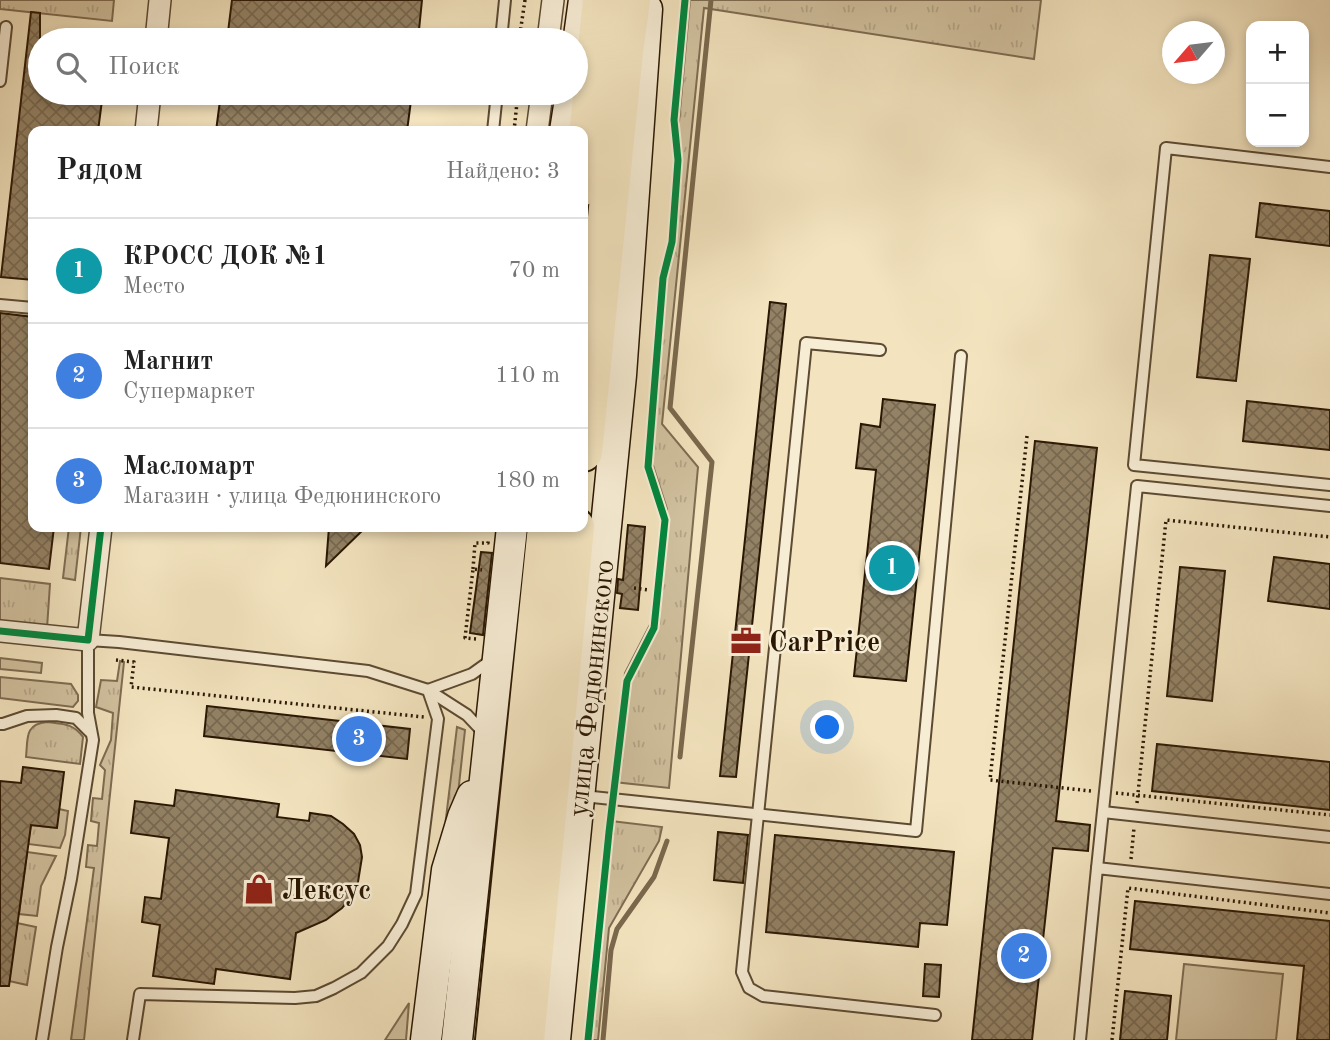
<!DOCTYPE html>
<html lang="ru">
<meta charset="utf-8">
<style>
:root{--surface:#fff;--page:#f2f2f2;--text:#222;--muted:#767676;--line:#e0e0e0;--accent:#8f2418}
body{margin:0;font-family:"Old Standard TT",serif;background:var(--page);color:var(--text)}
.controls{position:absolute;right:21px;top:21px;display:grid;overflow:hidden;border-radius:14px;box-shadow:0 4px 10px #0003}
.controls button{width:63px;height:63px;display:grid;place-items:center;padding:0;border:0;border-bottom:2px solid var(--line);background:var(--surface);color:var(--text);font:35px sans-serif}
.compass{position:absolute;left:1162px;top:21px;width:63px;height:63px;border-radius:50%;background:var(--surface);box-shadow:0 4px 10px #0003;rotate:242deg}
.you{position:absolute;left:828px;top:728px;width:24px;height:24px;margin:-18px;border:5px solid #fff;border-radius:50%;background:#1a73e8;box-shadow:0 0 0 10px #1a73e833}
.badge{display:grid;place-items:center;width:46px;height:46px;border-radius:50%;background:var(--accent);color:#fff;font-size:23px;font-weight:700}
.pin{position:absolute;translate:-50% -50%;border:4px solid #fff;box-shadow:0 2px 7px #0006}
.list{margin:0;padding:0;list-style:none}
h2{display:flex;justify-content:space-between;align-items:center;height:91px;margin:0;padding:0 28px;font-size:30px}
h2 small{font-size:23px;font-weight:400;color:var(--muted)}
.list li{display:grid;grid-template-columns:46px 1fr auto;gap:21px;align-items:center;box-sizing:border-box;height:105px;padding:0 28px;border-top:2px solid var(--line)}
.list b{display:block;font-size:26px;white-space:nowrap}
.list p{margin:0;font-size:23px;white-space:nowrap;color:var(--muted)}
.list em{font-size:23px;font-style:normal;color:var(--muted)}
.icon{flex:none;width:38px;height:38px;fill:none;stroke:currentColor;stroke-width:2;stroke-linecap:round;stroke-linejoin:round}
.map{position:relative;flex:none;width:1330px;height:1040px;overflow:hidden}
.search{position:absolute;background:var(--surface);box-shadow:0 4px 10px #0003;left:28px;top:28px;width:560px;height:77px;display:flex;align-items:center;gap:18px;box-sizing:border-box;padding:0 24px;border-radius:38px;color:var(--muted);font-size:26px}
.panel{position:absolute;background:var(--surface);box-shadow:0 4px 10px #0003;left:28px;top:126px;width:560px;height:406px;border-radius:14px}
.map>svg:first-child{display:block}
</style>
<div class="map">
<svg width="1330" height="1040" viewBox="0 0 1330 1040">
<defs>
<pattern id="grass-tufts" width="24" height="20" patternUnits="userSpaceOnUse" patternTransform="scale(1.75)"><rect width="24" height="20" fill="#d1c19f"/><path d="M3 7l-1-3M5 7V3M7 7l1-3M15 17l-1-3M17 17v-4M19 17l1-3" fill="none" stroke="#b4a587"/></pattern>
<pattern id="building-cross-hatch" width="8" height="8" patternUnits="userSpaceOnUse" patternTransform="scale(1.75)"><rect width="8" height="8" fill="#938265"/><path d="M0 0l8 8M0 8l8-8" fill="none" stroke="#786951"/></pattern>
</defs>
<rect width="100%" height="100%" fill="#f3e4bf"/>
<filter id="stains"><feTurbulence type="fractalNoise" baseFrequency=".00286" numOctaves="4"/><feColorMatrix values="0 0 0 0 .2 0 0 0 0 .09 0 0 0 0 .02 0 0 0 .5 -.17"/></filter>
<radialGradient id="worn" r=".72"><stop offset=".6" stop-color="#630" stop-opacity="0"/><stop offset="1" stop-color="#630" stop-opacity=".3"/></radialGradient>
<g fill="url(#grass-tufts)" stroke="#7e6c51" stroke-width="2">
<path d="M0 0H114L112 21 0 9Z"/>
<path d="M690 0H1041L1034 59 704 8 662 424 698 467 669 788 614 782 625 673 655 615 667 509 649 453Z"/>
<path d="M69 527H81L75 580 63 578Z"/>
<path d="M0 578 50 584 47 628 0 622Z"/>
<path d="M0 658 42 663 41 673 0 669Z"/>
<path d="M120 661 124 662 84 1040H71L94 868 86 867 88 845 97 846 99 823 91 821 93 798 102 799 105 770 100 765 111 740 113 713 96 707 101 680 117 681Z"/>
<path d="M0 677 71 684 78 695V701L73 707 0 698Z"/>
<path d="M47 722C63 724 73 723 83 737L80 764 26 757C28 739 24 724 47 722Z"/>
<path d="M457 727 465 730 457 803 446 818Z"/>
<path d="M59 809 68 811 65 835 60 848 28 844 31 825 56 828Z"/>
<path d="M611 821 662 827 659 841 609 928 598 1040H585Z"/>
<path d="M27 852 56 856 41 886 37 916 19 914Z"/>
<path d="M17 923 36 927 27 985 9 981Z"/>
<path d="M409 1003 406 1040H385Z"/>
</g>
<path fill="#d1c19f" stroke="#7e6c51" stroke-width="2" d="M1184 964 1283 974 1276 1040H1176Z"/>
<g fill="none" stroke-linecap="round" stroke-linejoin="round">
<g stroke="#7a684d" stroke-width="5">
<path d="M680 757 712 462 670 408 711 0"/>
<path d="M603 1040 611 950 617 929 654 877 667 841"/>
</g>
</g>
<g fill="url(#building-cross-hatch)" stroke="#2a1703" stroke-width="2">
<path d="M232 0H422L418 40H227Z"/>
<path d="M31 12 40 13V93H103L98 131H33V280L1 277Z"/>
<path d="M221 93H412L407 131H216Z"/>
<path d="M1260 203 1330 211V246L1256 237Z"/>
<path d="M1210 255 1250 259 1236 381 1197 377Z"/>
<path d="M770 302 786 304 736 777 720 776Z"/>
<path d="M0 313 33 317V527H54L49 569 0 563Z"/>
<path d="M883 399 935 405 906 681 854 676 876 470 856 468 861 424 880 427Z"/>
<path d="M1247 401 1330 410V450L1243 441Z"/>
<path d="M1035 441 1097 448 1056 821 1090 825 1088 851 1053 848 1032 1040H972Z"/>
<path d="M628 525 645 527 638 610 620 608 622 594 617 593 618 579 623 580Z"/>
<path d="M329 527H366L326 566Z"/>
<path d="M481 552 492 553 483 635 470 633Z"/>
<path d="M1274 557 1330 564V609L1268 601Z"/>
<path d="M1180 567 1225 571 1212 701 1167 696Z"/>
<path d="M207 706 410 729 407 759 204 736Z"/>
<path d="M1157 744 1330 762V810L1152 791Z"/>
<path d="M23 767 64 772 57 828 31 825 9 986H0V781L21 783Z"/>
<path d="M176 790 279 804 277 817 309 821 310 813 331 816 343 824 354 834 360 845 362 857 358 882 353 895 342 908 326 920 296 933 290 979 216 969 214 984 153 976 160 925 142 922 145 897 161 899 169 838 131 833 135 801 174 806Z"/>
<path d="M718 832 748 835 743 883 714 880Z"/>
<path d="M775 835 954 852 947 925 920 923 918 947 766 932Z"/>
<path d="M1135 901 1330 921V1040H1297L1304 966 1130 949Z"/>
<path d="M925 964 941 965 939 997 923 996Z"/>
<path d="M1125 991 1171 996 1167 1040H1120Z"/>
</g>
<g fill="none" stroke-linecap="round" stroke-linejoin="round">
<g stroke="#5c4a32" stroke-width="14">
<g id="lane">
<path d="M501 40 505 0"/>
<path d="M0 81 6 27"/>
<path d="M493 131 497 93"/>
<path d="M1330 167 1166 148 1134 465 1330 485"/>
<path d="M0 305 33 308"/>
<path d="M880 350 806 343 742 972 749 988 763 996 935 1015"/>
<path d="M0 724H3L27 716 56 715 76 718 90 732"/>
<path d="M484 733 467 715 428 690 472 674 493 659"/>
<path d="M583 796 916 831 961 356"/>
<path d="M1103 812 1330 837"/>
<path d="M1097 868 1137 486 1330 506"/>
<path d="M42 1040 57 947 71 879 93 740 88 713V640L119 642 368 671 428 690 438 719 416 894 402 924 388 946 361 973 334 988 316 996 295 998 140 994 133 1040"/>
<path d="M1080 1040 1097 868 1330 894"/>
</g>
</g>
<g stroke="#5c4a32" stroke-width="24">
<g id="street">
<path d="M156 40 160 0"/>
<path d="M548 40 553 0"/>
<path d="M146 131 150 93"/>
<path d="M537 131 542 93"/>
<path d="M0 631 88 640 101 527"/>
</g>
</g>
<g stroke="#2a1703" stroke-width="33">
<g id="secondary">
<path d="M576 58 584 0"/>
<path d="M565 131 571 93"/>
<path d="M426 1040 447 870 463 817 472 796"/>
<path d="M457 1040 512 527"/>
<path d="M555 1040 621 375 647 9"/>
</g>
</g>
<g stroke="#2a1703" stroke-width="42">
<g id="highway">
<path d="M583 186 602 0"/>
<path d="M583 452 624 52 631 0"/>
<path d="M495 1040 547 527"/>
<path d="M525 1040 575 527"/>
</g>
</g>
<g stroke="#2a1703" stroke-width="3.5" stroke-dasharray="2 3.5" stroke-linecap="butt">
<path d="M519 40 525 0"/>
<path d="M514 131 518 93"/>
<path d="M1027 436 990 780 1091 791"/>
<path d="M473 569 475 543H488V541"/>
<path d="M634 588 648 590"/>
<path d="M476 639 465 638 473 569 482 570"/>
<path d="M116 660 134 662 131 687 424 717"/>
<path d="M1116 793 1330 815"/>
<path d="M1137 803 1166 520 1330 537"/>
<path d="M1131 859 1134 828"/>
<path d="M1112 1040 1128 888 1330 913"/>
</g>
<use href="#lane" stroke="#f7edd5" stroke-width="10"/>
<use href="#street" stroke="#f7edd5" stroke-width="21"/>
<use href="#secondary" stroke="#f7edd5" stroke-width="30"/>
<use href="#highway" stroke="#f3e4bf" stroke-width="38"/>
<g stroke="#f7edd5" stroke-width="11">
<g id="cycleway">
<path d="M0 631 88 640 101 527"/>
<path d="M588 1040 609 832 627 681 654 628 665 520 648 467 663 278 672 242 678 160 674 120 685 0"/>
</g>
</g>
<use href="#cycleway" stroke="#00873e" stroke-width="7"/>
</g>
<defs>
<g id="office-bare" transform="scale(2.415)"><path d="M-6-3h4V-5.5h4V-3h4V5H-6ZM-1-4.5V-3h2v-1.5ZM-6 0V1H6V0Z" fill="#8f2418" stroke="#f7edd5" stroke-width="2.5" paint-order="stroke"/></g>
<g id="shop-bare" transform="scale(2.415)"><path d="M-5-2.5h2.3a2.7 3.5 0 0 1 5.4 0H5L5.5 6h-11ZM-1.5-2.5h3a1.5 2.3 0 0 0-3 0Z" fill="#8f2418" stroke="#f7edd5" stroke-width="2.5" paint-order="stroke"/></g>
</defs>
<g fill-rule="evenodd">
<use href="#office-bare" x="746" y="641"/>
<use href="#shop-bare" x="259" y="889"/>
</g>
<g text-anchor="middle" stroke-width="5" stroke-linejoin="round" paint-order="stroke">
<g font-size="28" font-weight="bold" fill="#2a1703" stroke="#f7edd5" text-anchor="start">
<text x="769" y="651">CarPrice</text>
<text x="282" y="899">Лексус</text>
</g>
<g font-size="28" fill="#2a1703" stroke="#f7edd5">
<text transform="translate(590 688) rotate(-84)" y="10">улица Федюнинского</text>
</g>
</g>
<rect width="100%" height="100%" filter="url(#stains)"/>
<rect width="100%" height="100%" fill="url(#worn)"/>
</svg>
<div class="controls">
<button>+</button>
<button>−</button>
</div>
<svg class="compass" viewBox="-18 -18 36 36"><path d="M0-13l5 13h-10z" fill="#e53935"/><path d="M0 13l5-13h-10z" fill="#767676"/></svg>
<div class="you"></div>
<div class="pin badge" style="left:892px;top:568px;background:#0f9aa8">1</div>
<div class="pin badge" style="left:1024px;top:956px;background:#3f7fe0">2</div>
<div class="pin badge" style="left:359px;top:739px;background:#3f7fe0">3</div>
<div class="search"><svg class="icon" aria-label="search" viewBox="0 0 24 24"><circle cx="10" cy="10" r="6"/><path d="M15 15l6 6"/></svg>Поиск</div>
<section class="panel">
<h2>Рядом<small>Найдено: 3</small></h2>
<ul class="list">
<li><span class="badge" style="background:#0f9aa8">1</span><div><b>КРОСС ДОК №1</b><p>Место</p></div><em>70 m</em></li>
<li><span class="badge" style="background:#3f7fe0">2</span><div><b>Магнит</b><p>Супермаркет</p></div><em>110 m</em></li>
<li><span class="badge" style="background:#3f7fe0">3</span><div><b>Масломарт</b><p>Магазин · улица Федюнинского</p></div><em>180 m</em></li>
</ul>
</section>
</div>
